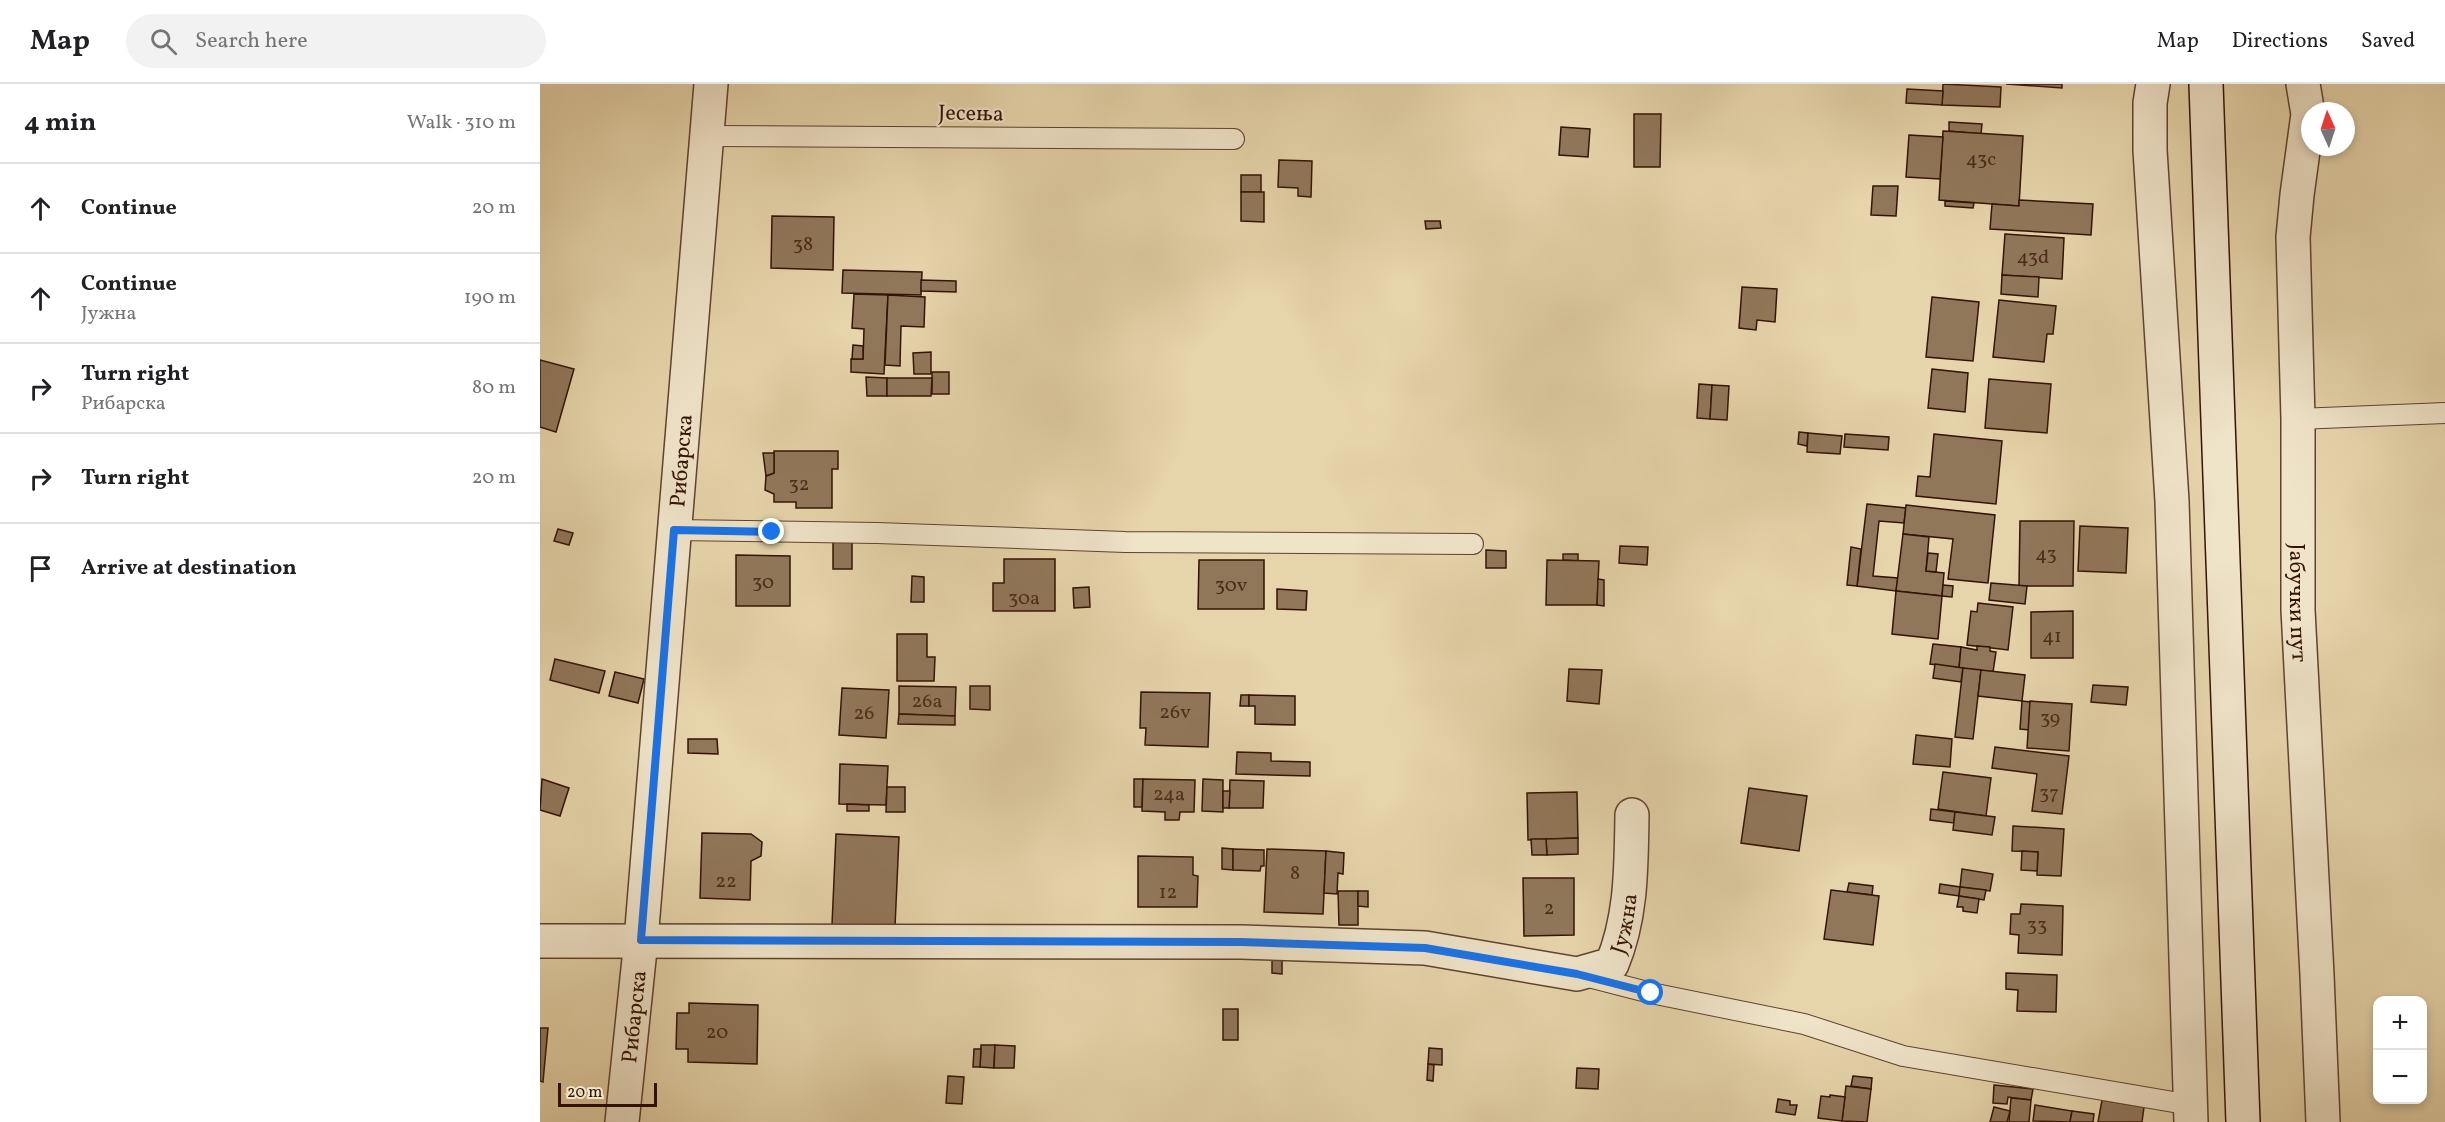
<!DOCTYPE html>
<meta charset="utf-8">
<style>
:root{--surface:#fff;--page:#f2f2f2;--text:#202124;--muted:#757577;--line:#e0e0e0}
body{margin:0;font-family:Vollkorn,serif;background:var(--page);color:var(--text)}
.controls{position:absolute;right:18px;bottom:18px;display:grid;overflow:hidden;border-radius:12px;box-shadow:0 3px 9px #0003}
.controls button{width:54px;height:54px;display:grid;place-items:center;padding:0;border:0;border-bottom:2px solid var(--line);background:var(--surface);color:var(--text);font:30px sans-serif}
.compass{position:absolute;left:1761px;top:18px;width:54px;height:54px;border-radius:50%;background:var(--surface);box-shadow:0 3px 9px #0003;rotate:357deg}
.scale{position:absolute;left:18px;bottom:15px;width:99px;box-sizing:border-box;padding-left:6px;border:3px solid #341304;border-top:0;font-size:16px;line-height:21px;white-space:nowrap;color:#341304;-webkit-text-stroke:4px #efe3c8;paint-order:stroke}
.stop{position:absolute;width:18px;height:18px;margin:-14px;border:4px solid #1a73e8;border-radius:50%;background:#fff}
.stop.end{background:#1a73e8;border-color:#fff;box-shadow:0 2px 6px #0008}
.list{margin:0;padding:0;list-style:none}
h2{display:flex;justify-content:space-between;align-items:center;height:78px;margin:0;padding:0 24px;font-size:26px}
h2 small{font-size:20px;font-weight:400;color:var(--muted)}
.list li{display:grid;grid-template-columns:39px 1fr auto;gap:18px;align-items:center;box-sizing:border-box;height:90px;padding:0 24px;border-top:2px solid var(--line)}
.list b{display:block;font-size:22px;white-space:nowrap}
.list p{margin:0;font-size:20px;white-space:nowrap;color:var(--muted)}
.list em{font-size:20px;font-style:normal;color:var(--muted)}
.icon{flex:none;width:33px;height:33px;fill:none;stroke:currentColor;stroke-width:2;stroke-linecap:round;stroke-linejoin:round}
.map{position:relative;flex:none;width:1905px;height:1038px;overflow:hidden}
header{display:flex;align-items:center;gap:36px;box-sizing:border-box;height:84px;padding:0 30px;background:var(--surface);border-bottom:2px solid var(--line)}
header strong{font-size:28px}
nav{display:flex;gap:33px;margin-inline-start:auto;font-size:21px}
.search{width:420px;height:54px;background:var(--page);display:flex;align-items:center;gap:15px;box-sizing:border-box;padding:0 21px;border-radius:33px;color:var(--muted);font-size:22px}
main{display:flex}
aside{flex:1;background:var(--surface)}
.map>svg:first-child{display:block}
</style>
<header>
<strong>Map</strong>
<div class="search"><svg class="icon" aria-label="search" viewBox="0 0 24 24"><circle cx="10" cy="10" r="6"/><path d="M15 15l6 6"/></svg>Search here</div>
<nav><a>Map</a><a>Directions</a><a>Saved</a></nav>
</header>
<main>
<aside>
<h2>4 min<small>Walk · 310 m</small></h2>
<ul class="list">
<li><svg class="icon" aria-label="ahead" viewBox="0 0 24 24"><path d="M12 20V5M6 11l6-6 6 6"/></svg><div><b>Continue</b></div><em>20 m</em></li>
<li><svg class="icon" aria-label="ahead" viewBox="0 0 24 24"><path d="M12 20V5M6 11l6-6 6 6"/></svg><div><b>Continue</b><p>Јужна</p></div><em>190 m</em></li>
<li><svg class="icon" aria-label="right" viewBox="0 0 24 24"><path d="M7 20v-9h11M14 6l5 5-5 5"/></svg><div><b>Turn right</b><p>Рибарска</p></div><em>80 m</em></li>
<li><svg class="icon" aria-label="right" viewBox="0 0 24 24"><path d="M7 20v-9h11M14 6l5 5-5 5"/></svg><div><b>Turn right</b></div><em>20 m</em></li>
<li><svg class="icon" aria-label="arrive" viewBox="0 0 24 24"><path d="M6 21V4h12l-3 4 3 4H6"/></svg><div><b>Arrive at destination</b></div></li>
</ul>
</aside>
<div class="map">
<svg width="1905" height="1038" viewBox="0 0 1905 1038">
<rect width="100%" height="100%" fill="#e6d4aa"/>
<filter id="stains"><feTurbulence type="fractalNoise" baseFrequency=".00333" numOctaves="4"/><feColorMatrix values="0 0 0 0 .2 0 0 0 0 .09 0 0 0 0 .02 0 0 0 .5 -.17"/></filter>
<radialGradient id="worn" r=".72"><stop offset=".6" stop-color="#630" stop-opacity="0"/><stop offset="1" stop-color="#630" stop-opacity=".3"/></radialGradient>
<g fill="#91775a" stroke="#341304" stroke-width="1.5">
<path d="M1403 0 1461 3 1460 23 1402 21Z"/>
<path d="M1466 0H1522V4Z"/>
<path d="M1367 5 1403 7 1402 21 1366 19Z"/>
<path d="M1094 30H1121L1120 83H1094Z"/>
<path d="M1409 38 1442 40 1441 50 1409 47Z"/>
<path d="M1021 43 1050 45 1048 73 1019 71Z"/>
<path d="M1403 47 1483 52 1479 122 1399 116Z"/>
<path d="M1369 51 1403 53 1400 95 1366 93Z"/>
<path d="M739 76 772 77 771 113 758 112V104L738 103Z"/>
<rect x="701" y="91" width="20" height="17"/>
<path d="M1333 102H1358L1356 132 1331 131Z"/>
<path d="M701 108H724V138L701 137Z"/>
<path d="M1479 116 1553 120 1551 151 1450 145 1452 120 1479 122Z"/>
<path d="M1405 117 1434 119 1433 124 1405 122Z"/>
<path d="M232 132 294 133 293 186 231 184Z"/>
<path d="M885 137H900L901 144 886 145Z"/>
<path d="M1465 150 1524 154 1522 195 1462 191Z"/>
<path d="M303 186 382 188 381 211 302 209Z"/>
<path d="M1462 191 1499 193 1498 213 1461 210Z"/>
<path d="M381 196 416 197V208L381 207Z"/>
<path d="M1202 203 1237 205 1235 238 1217 236 1216 246 1199 244Z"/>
<path d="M314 210 348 211 344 290 311 288V275H323L324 245 312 244Z"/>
<path d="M348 211 385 213 384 243 361 242 360 282 345 281Z"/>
<path d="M1392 213 1439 218 1433 277 1386 273Z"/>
<path d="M1459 216 1516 222 1513 250H1507L1504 278 1453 273Z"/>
<path d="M313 261 323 262V275H312Z"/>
<path d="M391 268V290H374L373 269Z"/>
<path d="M0 276 34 285 16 348 0 343Z"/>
<path d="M1392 285 1428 289 1425 328 1388 324Z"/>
<rect x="392" y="288" width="17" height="22"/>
<path d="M326 293 347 294V312H327Z"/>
<path d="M347 294H392L391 312H347Z"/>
<path d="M1449 295 1511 300 1507 349 1445 344Z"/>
<path d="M1159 300 1172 301 1170 335 1157 334Z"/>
<path d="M1172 301 1189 302 1187 336 1170 335Z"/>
<path d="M1259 348 1268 349 1267 362 1258 360Z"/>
<path d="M1268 349 1302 352 1300 370 1267 368Z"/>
<path d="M1305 350 1349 353 1348 366 1304 363Z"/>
<path d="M1394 350 1462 357 1456 420 1376 412 1378 392 1390 393Z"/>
<path d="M234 367H298V385H292V424H256V418H234V410L225 406 226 392 234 389Z"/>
<path d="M223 369H234V389L226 392Z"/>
<path d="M1327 420 1366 424 1364 439 1339 437 1333 492 1358 494 1356 507 1317 502Z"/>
<path d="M1366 421 1455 431 1448 499 1408 495 1413 455 1363 450Z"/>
<path d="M1480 437H1534L1533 502H1479Z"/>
<path d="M1540 442 1588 444 1586 489 1538 487Z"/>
<path d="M18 445 33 449 29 461 14 457Z"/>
<path d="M1363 450 1389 453 1386 487 1404 489 1402 512 1356 507Z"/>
<path d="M293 454 312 455V485H293Z"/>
<path d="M1080 462 1108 463 1107 481 1079 479Z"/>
<path d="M1311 463 1321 465 1317 502 1307 501Z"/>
<path d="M946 466 966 467V484H946Z"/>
<path d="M1388 469 1398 470 1396 488 1386 487Z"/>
<path d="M1023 470H1038V477L1023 476Z"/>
<path d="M196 471 250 472V522H196Z"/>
<path d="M464 475H515V527H453V499H464Z"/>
<path d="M659 476H724V525H658Z"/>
<path d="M1007 476 1059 477 1057 521H1006Z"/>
<path d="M372 492 384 493V518H371Z"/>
<path d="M1058 495 1064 496V522L1057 521Z"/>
<path d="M1451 499 1487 502 1485 520 1449 516Z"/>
<path d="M1403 501 1413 502 1412 513 1402 512Z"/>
<path d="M549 503 550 523 534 524 533 504Z"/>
<path d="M737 505 767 507 766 526 737 525Z"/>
<path d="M1356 507 1402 512 1398 555 1352 550Z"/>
<path d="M1438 519 1473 523 1468 566 1427 561 1431 527 1437 528Z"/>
<path d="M1533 527V574H1491V528Z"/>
<path d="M357 550H387V573H395L394 597H357Z"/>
<path d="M1393 560 1421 563 1419 584 1390 580Z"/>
<path d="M1437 562 1450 563V567L1456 568 1453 588 1419 584 1421 563 1437 566Z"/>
<path d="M15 575 65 587 59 609 10 596Z"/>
<path d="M1395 580 1423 584 1421 598 1393 594Z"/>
<path d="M1423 584 1441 586 1433 655 1415 653Z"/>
<path d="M1029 585 1062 586 1059 620 1027 617Z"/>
<path d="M1441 586 1485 591 1482 617 1438 612Z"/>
<path d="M75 588 104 595 98 619 69 612Z"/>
<path d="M1553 601 1588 603 1586 621 1551 618Z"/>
<path d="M359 602 416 603 415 632 359 630Z"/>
<path d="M430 602H450V626L430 625Z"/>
<path d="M302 604 349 606 346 654 299 651Z"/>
<path d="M601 608 670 609 668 663 605 661 606 644H600Z"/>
<path d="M701 611H709V622H700Z"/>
<path d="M709 611 755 612V641L715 640V622H709Z"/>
<path d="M1482 617 1490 618 1489 646 1480 645Z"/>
<path d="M1490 617 1532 620 1529 667 1487 664Z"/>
<path d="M359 630 415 632V641L358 640Z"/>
<path d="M1376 651 1412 655 1410 683 1373 680Z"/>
<path d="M148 655H177L178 670 148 669Z"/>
<path d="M1455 663 1529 672 1522 730 1492 727 1497 690 1452 684Z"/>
<path d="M697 668 731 669V677L770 678V692L696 690Z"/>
<path d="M300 680 348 682 346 721 299 720Z"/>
<path d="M1403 688 1451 694 1446 732 1398 725Z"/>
<path d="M2 695 29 704 20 732 0 726Z"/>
<path d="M594 695H603L602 723H594Z"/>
<path d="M603 695 655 696 654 728H640L639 736H625V728L602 727Z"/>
<path d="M663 695 683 696V728L662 727Z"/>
<path d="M690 696 724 697 723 724H689Z"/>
<path d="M347 703H365V728H346Z"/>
<path d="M1209 704 1267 712 1259 767 1201 759Z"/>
<path d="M683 707H690L689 724H683Z"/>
<path d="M1037 708 1038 754 988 756 987 709Z"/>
<path d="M307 720 329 721V727H307Z"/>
<path d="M1391 725 1415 728 1414 739 1390 736Z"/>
<path d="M1415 728 1455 733 1452 751 1413 746Z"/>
<path d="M1473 742 1524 745 1521 792 1497 791 1498 768 1472 767Z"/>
<path d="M162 749 211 750 222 758 221 772 211 777 210 816 160 814Z"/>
<path d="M296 750 359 753 355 843 292 841Z"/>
<path d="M1038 754V770L1007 771 1006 755Z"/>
<path d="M991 755H1006L1007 771H992Z"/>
<path d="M682 764 693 765V786L682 785Z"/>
<path d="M693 765 724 766V782H721L720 787 693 786Z"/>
<path d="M727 765 786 767 783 830 724 828Z"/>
<path d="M786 767 804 769 803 790 798 789 797 810 784 809Z"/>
<path d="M1482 767 1498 768 1497 787 1481 786Z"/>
<path d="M598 772 653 773V791L658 792 657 823H598Z"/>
<path d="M1422 785 1453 790 1450 807 1420 803Z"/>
<path d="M983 794H1034V851L984 852Z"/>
<path d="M1309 799 1333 802 1332 811 1307 808Z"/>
<path d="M1400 800 1420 803 1419 812 1399 809Z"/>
<path d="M1420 803 1446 806 1444 816 1419 812Z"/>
<path d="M1291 806 1339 812 1333 861 1284 855Z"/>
<path d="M798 807H818V841H799Z"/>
<path d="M818 807H828V823L818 822Z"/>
<path d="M1419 812 1439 815 1437 829 1423 827V823H1417Z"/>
<path d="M1481 820 1523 822 1522 871 1478 869 1479 851 1470 850 1471 830H1480Z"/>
<path d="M732 875 742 876V890L732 889Z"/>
<path d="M1466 889 1517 891 1516 928 1477 927 1478 906 1466 905Z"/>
<path d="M149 919 218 921 217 980 148 978V965H136L137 929H149Z"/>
<rect x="683" y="925" width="15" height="31"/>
<path d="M0 944H8L3 998 0 997Z"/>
<path d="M441 961H455L454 984 440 983Z"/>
<path d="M455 961 475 962 474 984H454Z"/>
<path d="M889 964 902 965V981L888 980Z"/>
<path d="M434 965H441L440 983H433Z"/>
<path d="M888 980 894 981 893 997 887 996Z"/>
<path d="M1037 984 1059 985 1058 1005 1036 1004Z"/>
<path d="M408 992 424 993 422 1020 406 1019Z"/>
<path d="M1313 992 1332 994 1331 1005 1311 1002Z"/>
<path d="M1454 1001 1493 1005 1491 1016 1468 1013 1467 1020 1453 1019Z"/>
<path d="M1306 1002 1331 1005 1327 1038 1302 1037Z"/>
<path d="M1290 1011 1305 1013 1302 1037 1278 1034 1281 1012 1290 1013Z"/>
<path d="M1471 1014 1491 1016 1489 1038H1469Z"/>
<path d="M1238 1015 1250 1017V1021H1257L1255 1031 1236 1028Z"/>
<path d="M1562 1016 1604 1023 1602 1038H1558Z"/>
<path d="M1495 1021 1532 1027 1530 1038 1493 1037Z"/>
<path d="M1454 1023 1470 1027 1467 1038H1450Z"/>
<path d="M1532 1027 1554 1030 1553 1038H1530Z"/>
</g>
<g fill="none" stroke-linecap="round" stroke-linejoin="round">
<g stroke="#60432e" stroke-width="22">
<g id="service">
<path d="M166 52 694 55"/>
<path d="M1758 335 1905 329"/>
<path d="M134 446 337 449 585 458 933 460"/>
<path d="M1045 892 1111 909 1264 940 1363 972 1651 1021"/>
</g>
</g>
<g stroke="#60432e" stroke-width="36">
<g id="minor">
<path d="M1613 0 1610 19V66L1632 417 1651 1038"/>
<path id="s1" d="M1763 0 1768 30 1757 111 1753 153 1758 335V526L1777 891 1783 1038"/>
<path id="s2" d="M0 857 701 858 885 864 1037 890 1072 880C1092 832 1091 782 1092 731"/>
<path id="s3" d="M82 1038 101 856 171 0"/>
</g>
</g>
<g stroke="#341304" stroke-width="36">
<path id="secondary" d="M1666 0 1703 1038"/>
</g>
<use href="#service" stroke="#efe3c8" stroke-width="20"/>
<use href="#minor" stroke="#efe3c8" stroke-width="33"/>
<use href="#secondary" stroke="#efe3c8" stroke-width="33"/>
</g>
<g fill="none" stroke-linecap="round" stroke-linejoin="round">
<path stroke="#1a73e8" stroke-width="8" d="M232 448 134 446 101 856 701 858 885 864 1037 890 1111 909"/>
</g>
<g text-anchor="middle" stroke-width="4.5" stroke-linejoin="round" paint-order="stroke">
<g font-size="20" fill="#4b2c1a">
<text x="1441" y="81">43c</text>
<text x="263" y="166">38</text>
<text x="1493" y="179">43d</text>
<text x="259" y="406">32</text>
<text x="1506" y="476">43</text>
<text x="223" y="504">30</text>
<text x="691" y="507">30v</text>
<text x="484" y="520">30a</text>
<text x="1512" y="558">41</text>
<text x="387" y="623">26a</text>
<text x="635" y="634">26v</text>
<text x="324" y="635">26</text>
<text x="1510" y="640">39</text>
<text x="1509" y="715">37</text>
<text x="629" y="716">24a</text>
<text x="755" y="795">8</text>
<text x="186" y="803">22</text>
<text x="628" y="814">12</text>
<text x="1009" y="830">2</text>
<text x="1497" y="847">33</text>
<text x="177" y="954">20</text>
</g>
<g font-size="22" fill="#341304" stroke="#efe3c8">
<text transform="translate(431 28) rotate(1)" y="8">Јесења</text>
<text dy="8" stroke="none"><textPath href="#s3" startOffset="664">Рибарска</textPath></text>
<text dy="8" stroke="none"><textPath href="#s1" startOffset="520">Јабучки пут</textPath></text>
<text dy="8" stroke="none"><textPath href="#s2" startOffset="1118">Јужна</textPath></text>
<text dy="8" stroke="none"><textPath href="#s3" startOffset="106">Рибарска</textPath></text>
</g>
</g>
<rect width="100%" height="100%" filter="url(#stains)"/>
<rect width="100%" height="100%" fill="url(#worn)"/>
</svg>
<div class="controls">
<button>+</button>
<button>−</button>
</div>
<svg class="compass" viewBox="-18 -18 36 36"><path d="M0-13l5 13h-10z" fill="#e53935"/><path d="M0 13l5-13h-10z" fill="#757577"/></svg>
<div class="scale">20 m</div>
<div class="stop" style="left:1111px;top:909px"></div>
<div class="stop end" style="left:232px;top:448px"></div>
</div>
</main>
